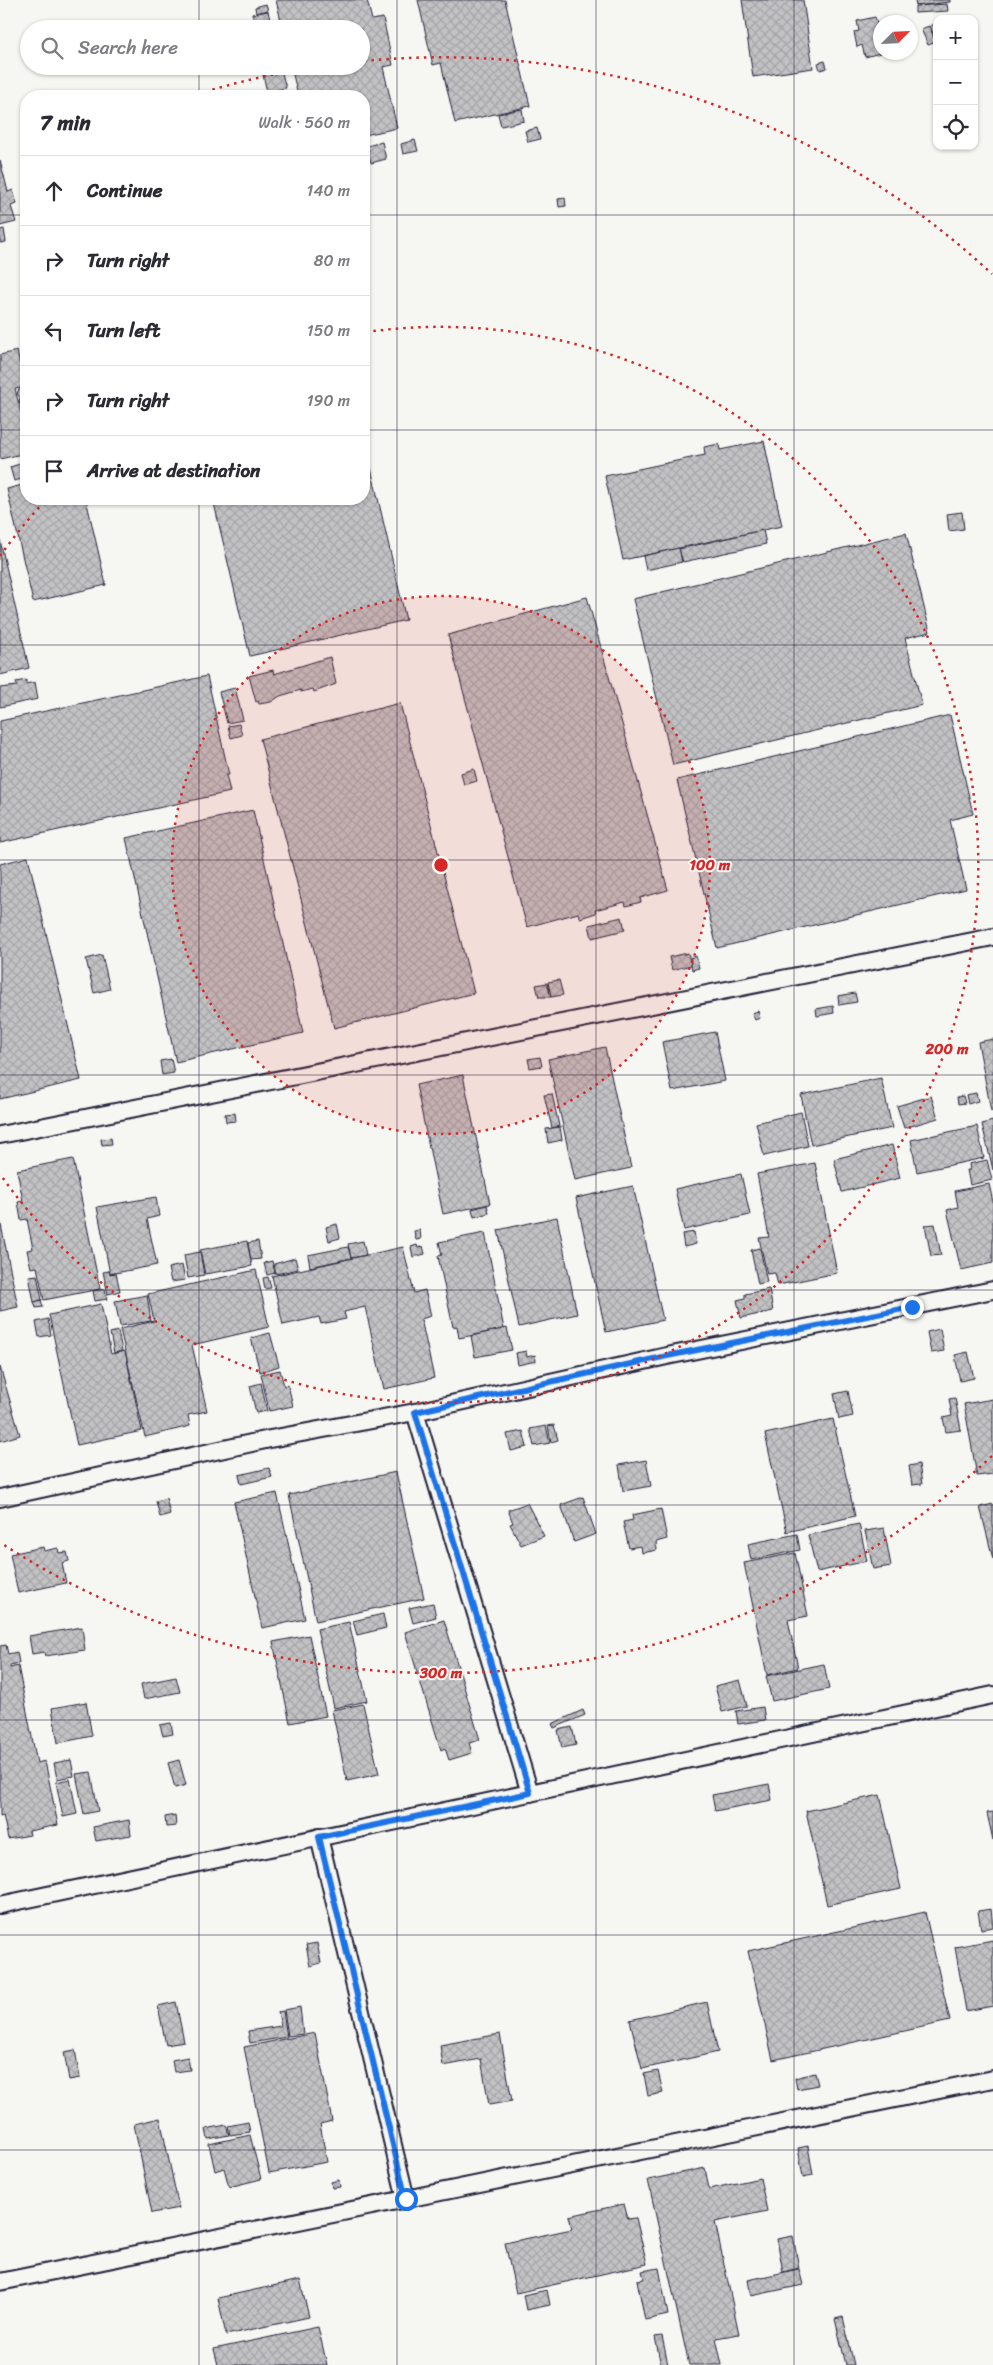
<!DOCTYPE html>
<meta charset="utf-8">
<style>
:root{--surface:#fff;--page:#f2f2f3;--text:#2b2b33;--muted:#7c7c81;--line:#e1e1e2}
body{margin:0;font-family:Sriracha,sans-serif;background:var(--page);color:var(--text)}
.controls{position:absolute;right:15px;top:15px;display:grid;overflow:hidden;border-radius:10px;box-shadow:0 1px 4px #0004}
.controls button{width:45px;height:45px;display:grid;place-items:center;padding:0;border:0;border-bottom:1px solid var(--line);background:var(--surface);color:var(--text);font:25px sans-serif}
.compass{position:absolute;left:873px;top:15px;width:45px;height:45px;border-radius:50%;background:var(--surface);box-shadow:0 1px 4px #0004;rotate:66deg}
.stop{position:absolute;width:15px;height:15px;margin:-11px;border:4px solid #1a73e8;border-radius:50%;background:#fff}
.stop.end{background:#1a73e8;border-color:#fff;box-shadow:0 1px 5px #0008}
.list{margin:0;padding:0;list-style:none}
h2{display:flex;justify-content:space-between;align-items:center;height:65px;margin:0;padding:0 20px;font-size:21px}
h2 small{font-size:16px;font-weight:400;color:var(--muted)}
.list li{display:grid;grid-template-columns:32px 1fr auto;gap:15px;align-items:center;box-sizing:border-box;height:70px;padding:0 20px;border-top:1px solid var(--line)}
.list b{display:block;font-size:19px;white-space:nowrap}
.list em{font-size:16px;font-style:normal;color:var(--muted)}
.icon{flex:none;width:28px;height:28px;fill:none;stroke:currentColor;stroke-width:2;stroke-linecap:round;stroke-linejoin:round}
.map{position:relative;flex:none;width:993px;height:2365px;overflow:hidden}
.search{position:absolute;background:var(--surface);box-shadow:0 1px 4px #0004;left:20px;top:20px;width:350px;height:55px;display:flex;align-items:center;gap:12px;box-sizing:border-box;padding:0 18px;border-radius:28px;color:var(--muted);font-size:19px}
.panel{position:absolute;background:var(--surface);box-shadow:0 1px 4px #0004;left:20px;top:90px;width:350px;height:415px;border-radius:20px}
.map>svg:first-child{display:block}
</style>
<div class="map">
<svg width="993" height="2365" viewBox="0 0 993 2365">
<defs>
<pattern id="building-cross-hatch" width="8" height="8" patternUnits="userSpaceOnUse" patternTransform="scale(1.25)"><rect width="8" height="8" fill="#c2c2c4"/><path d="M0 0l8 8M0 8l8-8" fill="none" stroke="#a6a6a9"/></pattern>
</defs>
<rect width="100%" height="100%" fill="#f6f6f2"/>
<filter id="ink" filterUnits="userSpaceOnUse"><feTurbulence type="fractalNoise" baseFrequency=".02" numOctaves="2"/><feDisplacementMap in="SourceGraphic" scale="10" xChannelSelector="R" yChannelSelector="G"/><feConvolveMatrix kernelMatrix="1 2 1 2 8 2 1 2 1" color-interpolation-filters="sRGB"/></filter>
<g filter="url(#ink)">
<g fill="url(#building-cross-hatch)" stroke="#22223b">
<path d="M276 0H367L372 20 383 18 393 65 383 67 397 128 365 135 367 140H364V96H298L291 66H361V29H283Z"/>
<path d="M418 0H505L530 106 455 123 441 63 433 65Z"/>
<path d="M742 0H803L813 68 753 77Z"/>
<path d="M915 0H950V2L916 6Z"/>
<path d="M266 4 268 10 256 13 255 7Z"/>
<path d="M947 4 948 11 915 13V6Z"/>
<path d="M268 11 272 29H255L252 14Z"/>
<path d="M875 17 877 24H880V52H884L865 57 862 45 857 47 854 32 859 31 857 21Z"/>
<path d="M937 23V41H936L930 26Z"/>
<path d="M929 26 936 42 928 45 921 29Z"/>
<path d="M825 61 827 68 820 70 818 63Z"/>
<path d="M261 66H280L286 88 267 92Z"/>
<path d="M522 109 524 121 501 126 498 114Z"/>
<path d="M537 128 540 139 528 142 525 131Z"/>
<path d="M415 140 418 151 403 154 401 144Z"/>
<path d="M382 142 386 159 371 163 367 146Z"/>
<path d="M0 160 8 192 13 190 17 204 11 206 16 222 0 226Z"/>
<path d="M565 198 566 206 559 207 558 199Z"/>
<path d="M4 229 6 242 0 243V230Z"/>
<path d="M17 351 25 387 15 389 23 420H26V453L0 459V355Z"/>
<circle cx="22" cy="393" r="4.5"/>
<circle cx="23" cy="401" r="4"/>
<path d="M364 438 406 620 250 656 213 499H364Z"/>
<path d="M764 441 782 526 623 560 605 476 705 455 704 447 719 444 720 450Z"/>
<path d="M26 462V478L14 481 10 467Z"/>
<path d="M26 484V499H86L106 585 33 602 7 489Z"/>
<path d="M962 512 964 529 949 531 947 514Z"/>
<path d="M763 530 766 544 683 562 679 549Z"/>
<path d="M906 533 930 632 905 638 922 705 673 765 633 599Z"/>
<path d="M0 540 29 668 0 675Z"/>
<path d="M679 548 682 562 646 570 643 556Z"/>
<path d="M587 597 668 890 640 898 641 902 626 906 625 902 595 910 596 913 580 918 578 913 527 927 448 635Z"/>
<path d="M330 657 336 684 314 692 313 689 301 692V690L280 696 271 702 259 704 258 701 256 702 249 676 273 670 274 674Z"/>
<path d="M207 676 229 775H226L230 792 0 843V721Z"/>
<path d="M26 680V684L35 682 38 699 0 707V688L17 686 16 682Z"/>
<path d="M235 688 243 720 227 723 219 692Z"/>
<path d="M400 703 474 993 334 1028 260 739Z"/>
<path d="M950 715 973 814 950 820 966 889 717 948 677 780Z"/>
<path d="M239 724 242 735 231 738 228 726Z"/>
<path d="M474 769 477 781 464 785 461 773Z"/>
<path d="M253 810 303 1033 176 1062 126 838Z"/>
<path d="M28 857 81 1080 0 1099V864Z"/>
<path d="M622 917 625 930 592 938 589 925Z"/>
<path d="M688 953 691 965 672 970 669 957Z"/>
<path d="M102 955 110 989 94 993 86 959Z"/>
<path d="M696 956 699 968 692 970 690 958Z"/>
<path d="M559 980 563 995 551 997 548 982Z"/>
<path d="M547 983 551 997H539L536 985Z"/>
<path d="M855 993 857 1002 839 1005 838 996Z"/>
<path d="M833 1006 834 1013 817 1016 816 1009Z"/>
<path d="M758 1011 760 1018 755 1020 752 1013Z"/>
<path d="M715 1032 725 1081 672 1091 662 1042Z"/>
<path d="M993 1039V1111H991L978 1042Z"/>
<path d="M605 1047 631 1168 575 1180 548 1059Z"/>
<path d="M540 1057 542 1066 530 1068 528 1059Z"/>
<path d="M171 1059 174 1073 162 1075 160 1061Z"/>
<path d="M463 1075 490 1204 443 1214 416 1085Z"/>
<path d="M881 1078 892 1128 811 1145 801 1095Z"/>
<path d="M976 1093 978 1101 968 1104 966 1095Z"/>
<path d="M552 1094 559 1126 552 1128 544 1095Z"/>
<path d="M931 1096 938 1118 904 1128 897 1106Z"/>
<path d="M963 1096 965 1103 958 1104 957 1097Z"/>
<path d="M801 1112 808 1146 764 1156 756 1123Z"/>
<path d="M235 1113 236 1121 226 1122 225 1114Z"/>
<path d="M993 1121V1170L982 1124Z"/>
<path d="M977 1126 984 1158 917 1172 911 1140Z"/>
<path d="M560 1127 562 1140 548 1143 546 1129Z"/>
<path d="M111 1138 112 1144 102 1145 101 1139Z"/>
<path d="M892 1145 900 1178 842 1192 834 1159Z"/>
<path d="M73 1159 100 1289 44 1300 37 1267 31 1268 27 1250 33 1249 27 1219 21 1220 18 1202 23 1201 17 1170Z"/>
<path d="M987 1160 992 1180 970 1185 967 1170H970L969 1164Z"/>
<path d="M815 1163 837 1273 778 1285 775 1273 767 1274 759 1238 769 1237 757 1174Z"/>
<path d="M741 1174 750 1215 684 1230 675 1189Z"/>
<path d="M989 1184 993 1202V1263L961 1270 947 1210 958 1207 955 1191Z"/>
<path d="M633 1186 663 1320 606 1332 576 1198Z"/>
<path d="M156 1197 159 1216 147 1219 157 1265 110 1274 97 1207Z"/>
<path d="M487 1205 489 1213 474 1217 472 1209Z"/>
<path d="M557 1217 577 1314 519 1327 498 1230Z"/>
<path d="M0 1220 18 1307 0 1311Z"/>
<path d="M337 1224 340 1238 329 1241 326 1227Z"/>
<path d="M935 1224 941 1255 931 1256 925 1225Z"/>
<path d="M420 1230 421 1239 416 1240 414 1231Z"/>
<path d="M694 1232 696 1244 684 1247 682 1234Z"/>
<path d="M485 1233 504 1329 459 1338 457 1326 453 1327 438 1256 442 1255 439 1242Z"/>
<path d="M247 1241 252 1266 205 1274 200 1250Z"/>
<path d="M258 1241 261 1259 251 1260 248 1243Z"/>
<path d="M363 1241 366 1255 351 1258 348 1244Z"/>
<path d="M417 1245 418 1248 423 1246 425 1254 413 1257 411 1247Z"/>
<path d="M348 1247 351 1258 310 1267 308 1255Z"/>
<path d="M403 1247 414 1293 425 1290 431 1316 421 1319 434 1378 384 1389 365 1307 344 1312 346 1319 321 1324 319 1317 283 1325 272 1276Z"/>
<path d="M760 1248 767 1282 758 1284 751 1250Z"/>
<path d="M200 1252 204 1275 188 1278 184 1255Z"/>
<path d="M295 1258 298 1269 276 1274 274 1264Z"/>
<path d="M272 1261 275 1273 267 1275 264 1263Z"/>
<path d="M182 1265 185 1280 171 1282 168 1268Z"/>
<path d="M256 1270 269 1327 192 1345 207 1411 188 1415 190 1426 145 1437 120 1329 154 1321 148 1294Z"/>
<path d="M109 1271 110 1274 116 1273 120 1291 108 1294 103 1272Z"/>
<path d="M37 1275 42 1300 34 1302 29 1276Z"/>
<path d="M268 1277 271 1288 265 1289 263 1278Z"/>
<path d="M105 1289 107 1299 95 1301 93 1291Z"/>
<path d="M769 1289 773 1311 741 1318 737 1300 745 1298V1294Z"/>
<path d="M147 1295 151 1321 120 1326 115 1301Z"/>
<path d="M41 1300 43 1307 36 1308 34 1302Z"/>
<path d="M101 1304 111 1354 125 1351 142 1431 77 1445 49 1315Z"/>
<path d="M48 1319 51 1335 39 1337 36 1322Z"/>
<path d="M507 1328 512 1350 475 1357 471 1336Z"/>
<path d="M940 1329 944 1351 931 1353 927 1332Z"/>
<path d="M118 1331 122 1351 114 1353 110 1333Z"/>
<path d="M270 1333 279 1366 260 1372 251 1338Z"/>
<path d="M526 1351 527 1357 535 1355 536 1361 518 1365 516 1353Z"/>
<path d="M968 1352 974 1378 960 1381 955 1355Z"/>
<path d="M0 1367 20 1435 0 1441Z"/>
<path d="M280 1370 284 1386 288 1385 293 1406 269 1411 261 1374Z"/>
<path d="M261 1383 267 1411 256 1413 250 1386Z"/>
<path d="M848 1391 853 1416 839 1419 834 1394Z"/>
<path d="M955 1398 961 1430 946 1432 943 1418 952 1416 949 1399Z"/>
<path d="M993 1399V1474L977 1476 964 1404Z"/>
<path d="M833 1419 855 1516 787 1532 765 1434Z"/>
<path d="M554 1425 558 1440 551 1442 548 1426Z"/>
<path d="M546 1426 550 1443 534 1446 530 1429Z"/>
<path d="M523 1431 527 1447 511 1451 507 1434Z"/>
<path d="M646 1460 651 1486 623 1491 619 1465Z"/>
<path d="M919 1464 922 1484 912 1485 909 1466Z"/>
<path d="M269 1468 272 1477 241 1484 239 1475Z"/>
<path d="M396 1472 424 1598 316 1621 289 1495Z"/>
<path d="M277 1493 305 1619 262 1628 234 1502Z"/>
<path d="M583 1497 596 1534 574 1542 561 1505Z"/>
<path d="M166 1498 170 1514 160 1517 156 1501Z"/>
<path d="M527 1503 544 1536 521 1545 510 1524 513 1523 508 1510Z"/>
<path d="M993 1504V1559L980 1507Z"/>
<path d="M661 1509 667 1539 656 1542 657 1550 642 1553 641 1546 629 1548 623 1522 633 1520 632 1515Z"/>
<path d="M859 1524 867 1561 817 1572 808 1535Z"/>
<path d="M884 1528 891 1566 873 1569 865 1531Z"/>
<path d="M797 1534 800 1550 751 1560 748 1544Z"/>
<path d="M43 1547 44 1551 58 1548 59 1553 67 1552 69 1561 62 1563 66 1583 18 1593 10 1554Z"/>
<path d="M795 1553 808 1616 788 1620 798 1668 767 1675 744 1563Z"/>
<path d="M433 1603 436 1617 413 1623 409 1608Z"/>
<path d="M383 1614 386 1628 357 1635 353 1621Z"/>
<path d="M444 1620 480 1740 469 1743 472 1753 449 1760 445 1748 441 1750 405 1632Z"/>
<path d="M349 1622 367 1701 334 1708 317 1629Z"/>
<path d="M82 1627 85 1650 45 1656 44 1652 32 1654 29 1636Z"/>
<path d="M309 1635 326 1716 290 1723 273 1642Z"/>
<path d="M6 1645 8 1654 17 1652 19 1663 10 1665V1668L18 1666 37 1763 45 1761 58 1825 29 1831 30 1835 8 1839 3 1815 0 1816V1646Z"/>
<path d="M824 1664 829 1689 772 1701 766 1676Z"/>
<path d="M176 1677 180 1692 144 1699 141 1684Z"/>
<path d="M740 1680 747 1706 722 1712 715 1686Z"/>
<path d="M86 1702 92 1736 58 1743 52 1708Z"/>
<path d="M363 1704 379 1774 347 1781 332 1710Z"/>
<path d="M763 1707 765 1720 738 1724 736 1711Z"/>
<path d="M583 1710 585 1715 554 1728 552 1724Z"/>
<path d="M171 1723 173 1734 163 1736 160 1725Z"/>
<path d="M572 1727 576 1745 562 1748 558 1730Z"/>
<path d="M71 1760 74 1776 57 1779 54 1763Z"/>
<path d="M179 1760 186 1785 175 1788 168 1763Z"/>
<path d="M91 1772 98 1811 84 1814 76 1774Z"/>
<path d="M70 1779 77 1814 63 1817 56 1782Z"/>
<path d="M769 1784 772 1800 715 1811 712 1795Z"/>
<path d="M880 1795 901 1889 827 1905 806 1811Z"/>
<path d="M993 1812V1840L987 1813Z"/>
<path d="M175 1815 176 1826 166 1827 165 1817Z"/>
<path d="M129 1820 131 1835 96 1841 93 1827Z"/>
<path d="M991 1909 993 1927 981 1929 978 1911Z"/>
<path d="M925 1912 950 2021 773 2060 748 1951Z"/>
<path d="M993 1940V2006L966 2011 955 1947Z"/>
<path d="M317 1943 321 1963 310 1966 306 1945Z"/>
<path d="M176 2002 184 2042 166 2045 158 2006Z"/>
<path d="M707 2002 718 2052 642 2069 630 2020Z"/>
<path d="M300 2007 303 2034 288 2036 284 2010Z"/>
<path d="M283 2011 287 2037 250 2043 248 2031 281 2026 278 2012Z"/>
<path d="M315 2033 332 2121 320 2124 327 2162 269 2173 244 2047Z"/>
<path d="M500 2034 512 2101 489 2105 481 2059 443 2066 440 2045Z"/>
<path d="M75 2050 80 2078 69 2080 64 2052Z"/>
<path d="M188 2057 190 2070 174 2072 172 2060Z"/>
<path d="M658 2071 663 2093 648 2096 644 2074Z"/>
<path d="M815 2073 818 2085 797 2089 795 2078Z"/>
<path d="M160 2118 179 2208 152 2213 134 2124Z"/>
<path d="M248 2122 250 2132 230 2135 228 2126Z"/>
<path d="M226 2125 229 2135 208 2139 206 2129Z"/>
<path d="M250 2135 261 2179 229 2187 224 2168 215 2171 209 2144Z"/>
<path d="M808 2146 813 2175 803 2177 798 2148Z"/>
<path d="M705 2168 709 2189 760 2178 767 2211 715 2222 739 2334 716 2338 722 2365H689L648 2180Z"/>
<path d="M339 2180 340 2187 332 2188 331 2182Z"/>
<path d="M624 2204 628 2219 636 2218 647 2264 516 2293 505 2243 572 2229 569 2216Z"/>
<path d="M793 2236 799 2268 783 2272 777 2239Z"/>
<path d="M659 2268 668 2315 645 2320 637 2280 644 2279 642 2271Z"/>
<path d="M799 2269 803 2285 751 2296 748 2280Z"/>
<path d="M300 2280 309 2317 226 2335 218 2298Z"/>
<path d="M547 2290 550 2305 526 2310 523 2295Z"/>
<path d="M843 2317 854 2365H846L835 2319Z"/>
<path d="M318 2327 327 2365H218L214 2349Z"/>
<path d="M662 2336 668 2365H661L655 2337Z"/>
</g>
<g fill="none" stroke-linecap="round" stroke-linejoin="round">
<g stroke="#22223b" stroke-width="20">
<g id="minor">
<path d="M0 1135 993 937"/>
<path d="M415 1412 530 1793"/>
<path d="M0 1498 270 1439 415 1412 667 1356 993 1290"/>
<path d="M319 1837 406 2199"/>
<path d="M0 1905 993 1695"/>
<path d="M0 2282 993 2079"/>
</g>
</g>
<use href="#minor" stroke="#f6f6f2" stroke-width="16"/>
</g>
</g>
<g fill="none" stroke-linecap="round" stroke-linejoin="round" filter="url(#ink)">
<path stroke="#1a73e8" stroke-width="6" d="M406 2199 319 1837 530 1793 415 1412 667 1356 912 1307"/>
</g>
<path fill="none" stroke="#22223b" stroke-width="1" stroke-opacity="0.55" d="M199 0V29M397 0V2365M596 0V2365M794 0V2365M199 66V96M0 215H26M364 215H993M0 430H26M364 430H993M199 499V2365M0 645H993M0 860H993M0 1075H993M0 1290H993M0 1505H993M0 1720H993M0 1935H993M0 2150H993"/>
<circle cx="441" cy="865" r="269" fill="#d62828" fill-opacity=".12"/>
<g fill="none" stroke="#d62828" stroke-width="2.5" stroke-dasharray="2.5 5">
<circle cx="441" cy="865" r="269"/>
<path d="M0 556A538 538 0 0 1 44 502M366 332A538 538 0 1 1 0 1174"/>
<path d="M992 1456A808 808 0 0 1 1 1543M198 94A808 808 0 0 1 315 67M364 61A808 808 0 0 1 992 274"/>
</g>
<circle cx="441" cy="865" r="8" fill="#d62828" stroke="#f6f6f2" stroke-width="2.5"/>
<g font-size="15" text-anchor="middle" font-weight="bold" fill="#d62828" stroke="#f6f6f2" stroke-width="4" stroke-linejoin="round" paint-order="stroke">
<text x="710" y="870">100 m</text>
<text x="947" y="1054">200 m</text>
<text x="441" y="1678">300 m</text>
</g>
</svg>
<div class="controls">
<button>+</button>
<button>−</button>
<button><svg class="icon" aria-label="locate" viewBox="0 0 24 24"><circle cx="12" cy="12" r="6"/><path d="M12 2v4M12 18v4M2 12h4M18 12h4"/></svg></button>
</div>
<svg class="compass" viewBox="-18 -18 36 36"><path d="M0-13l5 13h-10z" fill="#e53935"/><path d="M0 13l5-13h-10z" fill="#7c7c81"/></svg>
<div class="stop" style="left:406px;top:2199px"></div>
<div class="stop end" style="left:912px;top:1307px"></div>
<div class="search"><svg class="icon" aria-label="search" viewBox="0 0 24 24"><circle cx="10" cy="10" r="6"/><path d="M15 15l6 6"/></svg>Search here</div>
<section class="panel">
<h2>7 min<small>Walk · 560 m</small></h2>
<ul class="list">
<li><svg class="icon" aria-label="ahead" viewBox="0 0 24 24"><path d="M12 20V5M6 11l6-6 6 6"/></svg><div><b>Continue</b></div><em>140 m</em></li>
<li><svg class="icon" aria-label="right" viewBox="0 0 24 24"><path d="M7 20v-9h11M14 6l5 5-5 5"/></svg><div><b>Turn right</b></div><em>80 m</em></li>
<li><svg class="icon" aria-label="left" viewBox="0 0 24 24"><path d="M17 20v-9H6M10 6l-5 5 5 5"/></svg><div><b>Turn left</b></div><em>150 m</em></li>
<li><svg class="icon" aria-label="right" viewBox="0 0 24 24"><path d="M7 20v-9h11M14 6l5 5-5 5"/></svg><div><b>Turn right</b></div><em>190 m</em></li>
<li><svg class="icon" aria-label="arrive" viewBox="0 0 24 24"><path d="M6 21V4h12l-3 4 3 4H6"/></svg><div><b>Arrive at destination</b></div></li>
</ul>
</section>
</div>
